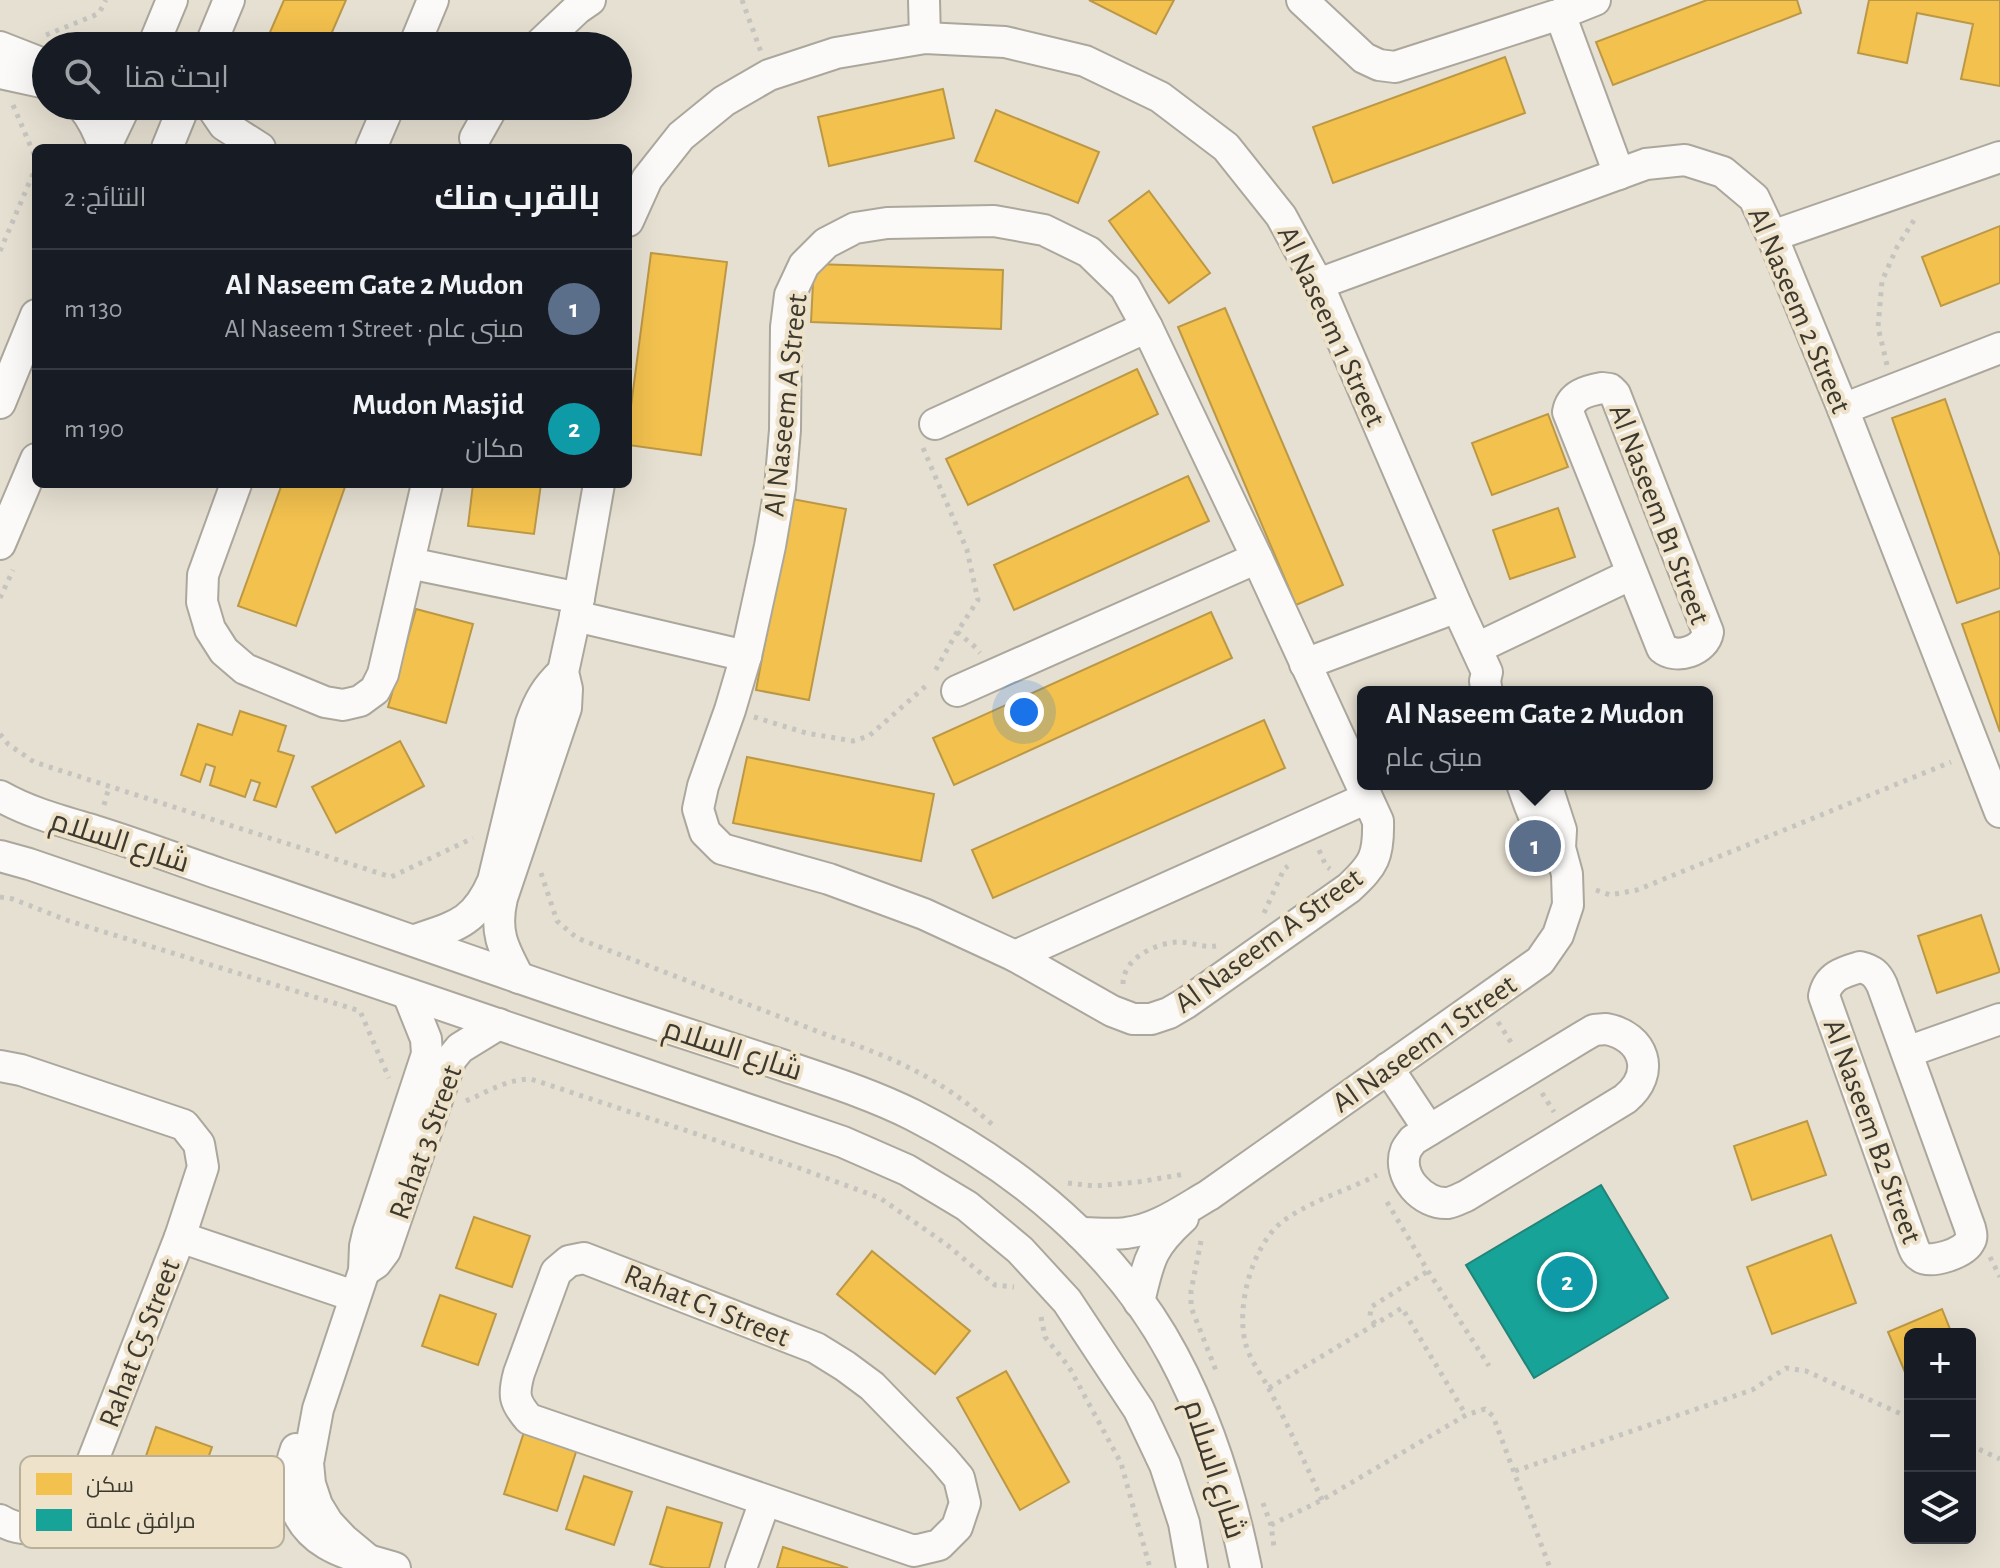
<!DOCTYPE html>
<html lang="ar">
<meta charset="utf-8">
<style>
:root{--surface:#171b24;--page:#242831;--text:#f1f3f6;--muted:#9ea1a6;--line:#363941;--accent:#db2777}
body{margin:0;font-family:"Alegreya Sans",Cairo,sans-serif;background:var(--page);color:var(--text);direction:rtl}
.controls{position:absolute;right:24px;bottom:24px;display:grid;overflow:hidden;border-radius:12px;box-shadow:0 8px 32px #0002}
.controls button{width:72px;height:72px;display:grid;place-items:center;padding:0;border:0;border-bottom:2px solid var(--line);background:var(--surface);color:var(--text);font:40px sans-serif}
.you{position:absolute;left:1024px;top:712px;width:28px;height:28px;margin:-20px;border:6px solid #fff;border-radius:50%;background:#1a73e8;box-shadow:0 0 0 12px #1a73e833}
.badge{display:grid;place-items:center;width:52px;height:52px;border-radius:50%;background:var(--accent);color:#fff;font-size:26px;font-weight:700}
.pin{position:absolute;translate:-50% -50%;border:4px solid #fff;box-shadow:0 2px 8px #0006}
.popup{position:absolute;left:1357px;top:686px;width:356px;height:104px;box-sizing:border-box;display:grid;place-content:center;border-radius:12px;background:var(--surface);filter:drop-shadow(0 2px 6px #0005);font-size:26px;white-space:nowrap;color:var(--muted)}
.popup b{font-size:30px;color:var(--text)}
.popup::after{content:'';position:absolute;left:50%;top:100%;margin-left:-16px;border:16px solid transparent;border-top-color:var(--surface)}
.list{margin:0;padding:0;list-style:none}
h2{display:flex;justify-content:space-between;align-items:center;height:104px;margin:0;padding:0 32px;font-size:34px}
h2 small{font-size:26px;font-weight:400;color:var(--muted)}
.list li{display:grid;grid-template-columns:52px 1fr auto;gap:24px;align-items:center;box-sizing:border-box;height:120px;padding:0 32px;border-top:2px solid var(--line)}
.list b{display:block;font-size:30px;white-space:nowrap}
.list p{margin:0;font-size:26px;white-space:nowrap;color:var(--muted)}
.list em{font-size:26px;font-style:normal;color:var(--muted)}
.icon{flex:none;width:44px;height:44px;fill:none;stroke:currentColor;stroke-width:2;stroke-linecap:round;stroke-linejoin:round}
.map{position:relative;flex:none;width:2000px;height:1568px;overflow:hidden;direction:ltr}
.search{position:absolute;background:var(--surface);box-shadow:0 8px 32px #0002;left:32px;top:32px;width:600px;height:88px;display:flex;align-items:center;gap:20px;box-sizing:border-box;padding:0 28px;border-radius:44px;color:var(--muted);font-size:30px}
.panel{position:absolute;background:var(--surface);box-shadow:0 8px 32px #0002;left:32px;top:144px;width:600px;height:344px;border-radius:12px;direction:rtl}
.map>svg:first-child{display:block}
</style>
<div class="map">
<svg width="2000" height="1568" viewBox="0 0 2000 1568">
<rect width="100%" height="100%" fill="#e6e0d2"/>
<g fill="#f2c14e" stroke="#bc9845" stroke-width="2">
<path d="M284 0H346L326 46H264Z"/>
<path d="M1089 0H1174L1156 34Z"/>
<path d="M1707 0H1797L1801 13 1613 85 1596 42Z"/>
<path d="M1869 0H2000V86L1961 79 1973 24 1917 13 1907 63 1858 53Z"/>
<path d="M1505 57 1525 113 1333 183 1313 127Z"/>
<path d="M943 89 954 138 829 166 818 117Z"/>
<path d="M996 110 1099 152 1078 203 975 161Z"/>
<path d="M1149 191 1210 273 1169 303 1109 221Z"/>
<path d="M2000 226V283L1941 306 1922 257Z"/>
<path d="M651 253 727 262 701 455 628 445V429Z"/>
<path d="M814 264 1003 270 1001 329 811 322Z"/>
<path d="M1225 308 1343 585 1296 605 1178 327Z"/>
<path d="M1137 369 1158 414 968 505 946 459Z"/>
<path d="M1945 399 2000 556V588L1957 603 1892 418Z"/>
<path d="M1548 414 1568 467 1492 495 1472 443Z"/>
<path d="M1188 476 1209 521 1014 610 994 565Z"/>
<path d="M282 484H346L296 626 238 606Z"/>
<path d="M473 484H541L534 534 468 526Z"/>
<path d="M792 499 846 509 809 700 756 690Z"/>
<path d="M1558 508 1575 557 1510 579 1493 530Z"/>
<path d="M416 609 473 624 446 723 388 707Z"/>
<path d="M2000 611V732L1962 624Z"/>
<path d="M1211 612 1232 658 954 785 933 738Z"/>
<path d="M240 711 286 726 278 751 294 756 276 807 254 800 260 783 251 780 245 797 210 785 215 767 206 764 200 782 181 775 198 724 232 735Z"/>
<path d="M1264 720 1285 768 993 898 972 850Z"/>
<path d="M400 741 424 786 336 833 312 787Z"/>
<path d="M747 757 934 794 921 861 733 823Z"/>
<path d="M1981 915 2000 972 1937 993 1918 936Z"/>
<path d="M1807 1121 1826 1175 1752 1200 1734 1146Z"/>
<path d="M474 1217 530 1236 512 1287 456 1268Z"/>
<path d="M1831 1235 1856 1303 1772 1334 1747 1267Z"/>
<path d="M872 1251 970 1331 935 1374 837 1294Z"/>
<path d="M440 1295 496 1314 478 1365 422 1346Z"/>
<path d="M1942 1309 1952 1334H1910V1384L1888 1332Z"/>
<path d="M1006 1371 1069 1482 1020 1510 957 1398Z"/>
<path d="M156 1427 212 1447 194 1498 138 1479Z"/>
<path d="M524 1432 577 1449 557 1511 504 1494Z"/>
<path d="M584 1476 632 1492 614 1545 566 1529Z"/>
<path d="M667 1507 722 1523 709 1568H665L650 1564Z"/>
<path d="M783 1547 848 1568H777Z"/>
</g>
<path fill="#17a398" stroke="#228378" stroke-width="2" d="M1601 1185 1668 1298 1534 1378 1466 1265Z"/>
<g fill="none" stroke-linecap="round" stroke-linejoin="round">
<g stroke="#aba79c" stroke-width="34">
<g id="minor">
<path d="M924 0 925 38"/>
<path d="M1302 0 1364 58 1379 65 1395 67 1560 14 1595 0"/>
<path d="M1560 14 1619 174"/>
<path d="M153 46 172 0"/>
<path d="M210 46 229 0"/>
<path d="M414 46 433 0"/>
<path d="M538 46 577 9 590 0"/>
<path d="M0 47 46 65"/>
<path d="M0 73 46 83"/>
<path d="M82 106C93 119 99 132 104 148"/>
<path d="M211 106 224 125 260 148"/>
<path d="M475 138 493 106"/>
<path d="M105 148 125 106"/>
<path d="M167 148 184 106"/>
<path d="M371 148 389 106"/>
<path d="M628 221 647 179 681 136 724 101 769 75 836 53 925 38 1005 42 1085 61 1160 97 1226 147 1281 216 1318 284 1457 607 1487 672 1485 681 1487 692"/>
<path d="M994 221 1044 230 1089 252 1125 287 1147 327 1257 558 1378 821C1379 856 1374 865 1349 888L1186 1003 1169 1013 1151 1019H1133L1112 1011 1015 956 924 914 829 879 722 849 705 832 698 809 703 786 730 710 746 656 770 546 780 488 785 430 786 327 790 295 804 265 826 243 855 228 887 223Z"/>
<path d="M1772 236 2000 157"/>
<path d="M1318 284 1646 164 1685 160 1723 172 1754 198 1772 236 1843 409 2000 812"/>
<path d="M1602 388 1610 389 1615 394 1708 632C1705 651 1676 660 1662 648L1568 412C1571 395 1586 391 1602 388Z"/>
<path d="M0 403 36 315"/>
<path d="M1843 409 2000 348"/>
<path d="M935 424 1147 327"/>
<path d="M236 484 203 575 202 602 210 629 224 651 245 669 325 702 343 705 360 701 375 690 383 674 427 484"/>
<path d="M0 544 36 459"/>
<path d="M409 563 579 598"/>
<path d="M575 616 746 656"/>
<path d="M1477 648 1632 574"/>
<path d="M1305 664 1457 607"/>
<path d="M957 691 1257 558"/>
<path d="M1522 784C1531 808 1537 834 1560 848"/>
<path d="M0 796C30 813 62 821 95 831 137 844 179 860 220 874 356 920 490 969 626 1014 678 1031 730 1048 782 1065 826 1080 871 1094 913 1115 1018 1168 1117 1250 1173 1355 1209 1422 1231 1494 1246 1568"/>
<path d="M0 856 29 864 843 1142 907 1170 967 1206 1020 1250 1067 1301 1139 1410 1165 1465 1184 1523 1192 1568"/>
<path d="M415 940C456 926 475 923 493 881L531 723C539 700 546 688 563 672"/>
<path d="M1015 956 1367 798"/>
<path d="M1860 967C1872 970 1877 974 1882 985L1970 1228C1971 1234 1973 1236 1970 1241 1965 1253 1931 1264 1921 1257 1916 1254 1915 1251 1913 1246L1824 996C1828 976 1843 972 1860 967Z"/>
<path d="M519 978C503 948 494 932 502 898L566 708 567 689 563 672 579 598 599 484"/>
<path d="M1606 1029C1644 1036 1657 1073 1625 1099L1466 1196C1461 1198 1454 1202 1448 1203 1423 1205 1396 1176 1406 1150 1408 1146 1411 1143 1413 1140L1582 1037 1594 1030Z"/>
<path d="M1907 1052 2000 1019"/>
<path d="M0 1066 21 1070 184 1125 199 1144 203 1167 180 1237 82 1488C78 1496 75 1505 70 1511 51 1530 22 1534 0 1520"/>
<path d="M1388 1068 1429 1130"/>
<path d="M1080 1233C1095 1233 1111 1235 1126 1233 1156 1230 1183 1210 1209 1195L1540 961 1558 935 1568 905 1567 874 1560 848 1561 830 1546 784"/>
<path d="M180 1237 354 1296"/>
<path d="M584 1258 816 1348 845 1366 872 1386 943 1459 959 1478 965 1503 957 1527 939 1545 914 1551 529 1419C514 1402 513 1395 519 1373L556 1272 569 1261Z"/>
<path d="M364 1271 376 1263 385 1251 451 1059 460 1048 499 1024"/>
<path d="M1139 1302C1149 1260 1150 1248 1183 1218"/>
<path d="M296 1449C289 1468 288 1485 294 1504 310 1550 354 1555 395 1568"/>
<path d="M367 1559 343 1539 328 1523 317 1505 310 1484 308 1463 318 1409 364 1271 365 1246 368 1233 427 1054 426 1039 408 994"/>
<path d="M741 1568 765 1501"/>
</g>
</g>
<g stroke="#c6c4bf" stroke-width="5" stroke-dasharray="4 6" stroke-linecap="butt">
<path d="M742 0 761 52"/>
<path d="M46 35 93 16 99 13 106 0"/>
<path d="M13 105 36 159"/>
<path d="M415 117 426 106"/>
<path d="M0 251 36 167"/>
<path d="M1887 365 1878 327 1882 281 1897 247 1916 217"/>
<path d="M923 448 967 550 978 600 957 632 935 671"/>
<path d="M0 598 13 570"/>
<path d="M957 632 974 646 980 653"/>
<path d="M754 717 806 733 853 741 869 736 928 684"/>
<path d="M0 734 8 744 34 762 391 877 473 838"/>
<path d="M104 805 109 787"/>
<path d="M1319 850 1326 866 1330 869"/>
<path d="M541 873 557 921 577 938 832 1037C896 1058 945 1081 995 1127"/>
<path d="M1596 890 1610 895 1637 890 1951 762"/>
<path d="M0 897 13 899 69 921 360 1011 389 1078"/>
<path d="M1264 913 1284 869 1288 866"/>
<path d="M1123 984C1123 958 1156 943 1178 942 1191 942 1203 948 1216 946"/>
<path d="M1498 1022 1514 1047"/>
<path d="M1542 1093 1554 1112"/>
<path d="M466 1101C487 1092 507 1079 531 1079L799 1168 880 1198 946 1244 995 1285 1014 1287"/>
<path d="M1068 1183 1094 1186 1138 1182 1185 1174"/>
<path d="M1387 1202 1428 1271 1489 1366"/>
<path d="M1201 1241 1191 1291V1307L1217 1373"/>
<path d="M1990 1257 2000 1277"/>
<path d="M1041 1317 1045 1337 1069 1367 1121 1463 1150 1568"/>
<path d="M1375 1324 1370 1316 1371 1307 1428 1271"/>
<path d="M1269 1388 1402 1308 1466 1415"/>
<path d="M1970 1445 2000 1459"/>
<path d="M1515 1471 1752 1390 1786 1368 1806 1371 1910 1418"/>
<path d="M1322 1500C1305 1463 1288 1425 1269 1389 1262 1375 1250 1360 1246 1345 1235 1308 1252 1245 1283 1221 1312 1200 1346 1191 1377 1175"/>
<path d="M1263 1503 1271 1525 1274 1547"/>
<path d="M1271 1525 1322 1500 1466 1415 1485 1409 1493 1416 1550 1568"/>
</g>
<use href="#minor" stroke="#fbfaf8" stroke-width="30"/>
</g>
<g text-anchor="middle" stroke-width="8" stroke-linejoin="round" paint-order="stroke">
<g font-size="30" fill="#3d392f" stroke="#eee3ca">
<text transform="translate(1800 310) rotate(67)" y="10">Al Naseem 2 Street</text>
<text transform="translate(1332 326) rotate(65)" y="10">Al Naseem 1 Street</text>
<text transform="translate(785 405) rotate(-84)" y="10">Al Naseem A Street</text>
<text transform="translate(1660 514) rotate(69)" y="10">Al Naseem B1 Street</text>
<text transform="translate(120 841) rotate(18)" y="10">شارع السلام</text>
<text transform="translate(1268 940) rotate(-36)" y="10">Al Naseem A Street</text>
<text transform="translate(1424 1043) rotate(-35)" y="10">Al Naseem 1 Street</text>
<text transform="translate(733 1049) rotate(18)" y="10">شارع السلام</text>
<text transform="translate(1873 1131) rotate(70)" y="10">Al Naseem B2 Street</text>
<text transform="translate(425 1142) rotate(-70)" y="10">Rahat 3 Street</text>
<text transform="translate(707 1305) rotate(22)" y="10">Rahat C1 Street</text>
<text transform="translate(139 1343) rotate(-69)" y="10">Rahat C5 Street</text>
<text transform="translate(1215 1469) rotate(72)" y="10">شارع السلام</text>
</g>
</g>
<rect x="20" y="1456" width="264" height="92" rx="12" fill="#eee3ca" stroke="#b9b09c" stroke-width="2"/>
<rect x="36" y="1473" width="36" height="22" fill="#f2c14e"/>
<rect x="36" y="1509" width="36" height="22" fill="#17a398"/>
<g font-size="22" fill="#3d392f">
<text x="86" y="1492">سكن</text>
<text x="86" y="1528">مرافق عامة</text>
</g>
</svg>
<div class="controls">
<button>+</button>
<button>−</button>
<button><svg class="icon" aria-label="layers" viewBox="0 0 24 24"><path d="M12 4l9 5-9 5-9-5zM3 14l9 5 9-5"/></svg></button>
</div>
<div class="you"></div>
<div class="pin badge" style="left:1535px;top:846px;background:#5c6f8a">1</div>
<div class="popup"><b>Al Naseem Gate 2 Mudon</b>مبنى عام</div>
<div class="pin badge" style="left:1567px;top:1282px;background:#0f9aa8">2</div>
<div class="search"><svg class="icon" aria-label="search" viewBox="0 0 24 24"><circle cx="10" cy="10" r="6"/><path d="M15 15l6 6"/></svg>ابحث هنا</div>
<section class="panel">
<h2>بالقرب منك<small>النتائج: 2</small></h2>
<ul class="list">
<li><span class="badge" style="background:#5c6f8a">1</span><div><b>Al Naseem Gate 2 Mudon</b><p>مبنى عام · Al Naseem 1 Street</p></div><em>130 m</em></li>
<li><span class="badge" style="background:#0f9aa8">2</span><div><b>Mudon Masjid</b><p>مكان</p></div><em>190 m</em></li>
</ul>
</section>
</div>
